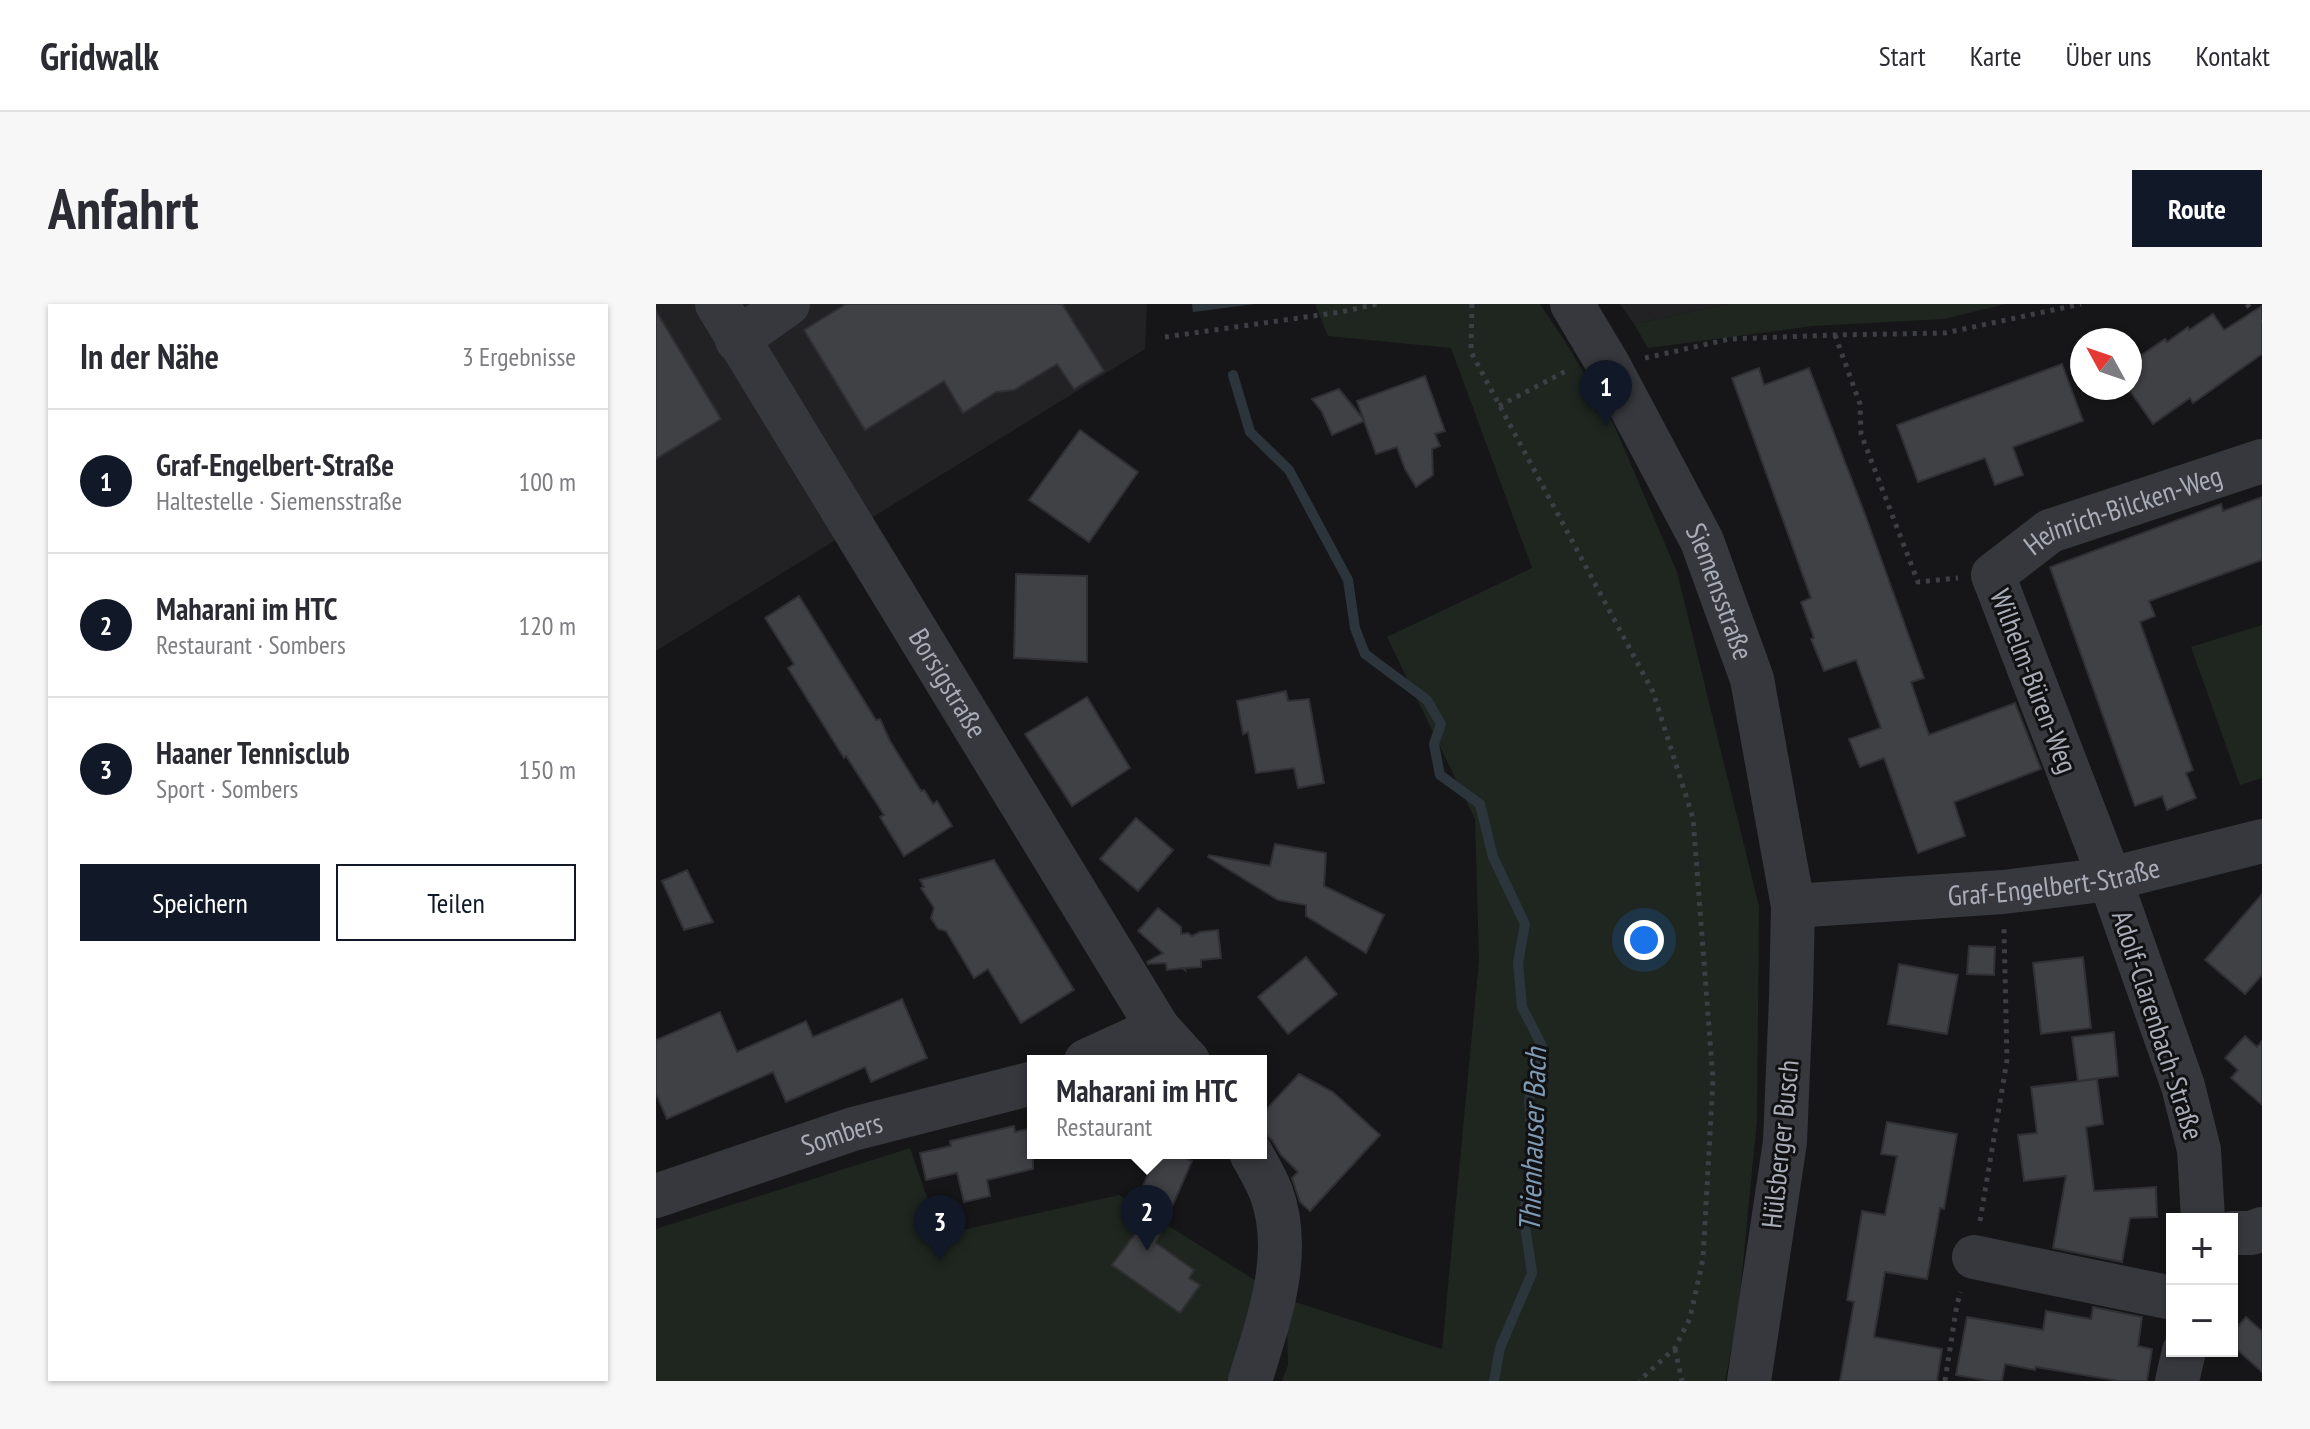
<!DOCTYPE html>
<html lang="de">
<meta charset="utf-8">
<style>
:root{--surface:#fff;--page:#f7f7f7;--text:#2b2b33;--muted:#7c7c81;--line:#e1e1e2;--accent:#111827}
body{margin:0;font-family:"PT Sans Narrow",sans-serif;background:var(--page);color:var(--text)}
.controls{position:absolute;right:24px;bottom:24px;display:grid;overflow:hidden;border-radius:0px;box-shadow:0 2px 6px #0004}
.controls button{width:72px;height:72px;display:grid;place-items:center;padding:0;border:0;border-bottom:2px solid var(--line);background:var(--surface);color:var(--text);font:40px sans-serif}
.compass{position:absolute;left:1414px;top:24px;width:72px;height:72px;border-radius:50%;background:var(--surface);box-shadow:0 2px 6px #0004;rotate:310deg}
.you{position:absolute;left:988px;top:636px;width:28px;height:28px;margin:-20px;border:6px solid #fff;border-radius:50%;background:#1a73e8;box-shadow:0 0 0 12px #1a73e833}
.badge{display:grid;place-items:center;width:52px;height:52px;border-radius:50%;background:var(--accent);color:#fff;font-size:26px;font-weight:700}
.pin{position:absolute;translate:-50% -66px;filter:drop-shadow(0 2px 4px #0008)}
.pin::after{content:'';position:absolute;top:42px;width:28px;height:24px;background:inherit;clip-path:polygon(0 0,100% 0,50% 100%)}
.popup{position:absolute;left:371px;top:751px;width:240px;height:104px;box-sizing:border-box;display:grid;place-content:center;border-radius:0px;background:var(--surface);filter:drop-shadow(0 2px 6px #0005);font-size:26px;white-space:nowrap;color:var(--muted)}
.popup b{font-size:30px;color:var(--text)}
.popup::after{content:'';position:absolute;left:50%;top:100%;margin-left:-16px;border:16px solid transparent;border-top-color:var(--surface)}
.list{margin:0;padding:0;list-style:none}
h2{display:flex;justify-content:space-between;align-items:center;height:104px;margin:0;padding:0 32px;font-size:34px}
h2 small{font-size:26px;font-weight:400;color:var(--muted)}
.list li{display:grid;grid-template-columns:52px 1fr auto;gap:24px;align-items:center;box-sizing:border-box;height:144px;padding:0 32px;border-top:2px solid var(--line)}
.list b{display:block;font-size:30px;white-space:nowrap}
.list p{margin:0;font-size:26px;white-space:nowrap;color:var(--muted)}
.list em{font-size:26px;font-style:normal;color:var(--muted)}
.actions{display:flex;gap:16px;padding:24px 32px}
.actions a{flex:1;padding:18px 0;border:2px solid var(--accent);border-radius:0px;text-align:center;font-size:28px;color:var(--accent)}
.actions .main{background:var(--accent);color:#fff}
.map{position:relative;flex:none;width:1606px;height:1077px;overflow:hidden;border-radius:0px}
header{display:flex;align-items:center;gap:48px;box-sizing:border-box;height:112px;padding:0 40px;background:var(--surface);border-bottom:2px solid var(--line)}
header strong{font-size:38px}
nav{display:flex;gap:44px;margin-inline-start:auto;font-size:28px}
.intro{display:flex;align-items:center;justify-content:space-between;box-sizing:border-box;height:192px;padding:0 48px}
h1{margin:0;font-size:56px}
.button{padding:20px 36px;border-radius:0px;background:var(--accent);color:#fff;font-size:28px;font-weight:700}
main{display:flex;gap:48px;padding:0 48px}
aside{flex:1;background:var(--surface);border-radius:0px;box-shadow:0 2px 6px #0004}
.map>svg:first-child{display:block}
</style>
<header>
<strong>Gridwalk</strong>
<nav><a>Start</a><a>Karte</a><a>Über uns</a><a>Kontakt</a></nav>
</header>
<div class="intro"><h1>Anfahrt</h1><a class="button">Route</a></div>
<main>
<aside>
<h2>In der Nähe<small>3 Ergebnisse</small></h2>
<ul class="list">
<li><span class="badge">1</span><div><b>Graf-Engelbert-Straße</b><p>Haltestelle · Siemensstraße</p></div><em>100 m</em></li>
<li><span class="badge">2</span><div><b>Maharani im HTC</b><p>Restaurant · Sombers</p></div><em>120 m</em></li>
<li><span class="badge">3</span><div><b>Haaner Tennisclub</b><p>Sport · Sombers</p></div><em>150 m</em></li>
</ul>
<div class="actions"><a class="main">Speichern</a><a>Teilen</a></div>
</aside>
<div class="map">
<svg width="1606" height="1077" viewBox="0 0 1606 1077">
<rect width="100%" height="100%" fill="#161618"/>
<g fill="#222225">
<path d="M0 0H491L489 45 0 347Z"/>
<path d="M964 0H1072L978 20Z"/>
</g>
<g fill="#1e261f">
<path d="M659 0H884L910 39 958 121 1021 268 1103 602 1101 816 1082 1011 1069 1077H626L632 1061 630 995 786 1045 823 656 819 515 731 333 876 264 795 44 672 32Z"/>
<path d="M1072 0H1350L1288 15 1157 22 992 44 978 20Z"/>
<path d="M1606 321V474L1584 481 1535 343Z"/>
<path d="M254 844 284 931 463 891 610 983 576 1077H0V925Z"/>
</g>
<path fill="#2c353c" d="M536 0H599L537 8Z"/>
<g fill="none" stroke-linecap="round" stroke-linejoin="round">
<path stroke="#2c353c" stroke-width="10" d="M577 71 594 128 633 166 692 276 699 324 709 350 771 396 785 420 778 440 784 471 824 500 837 553 869 620 862 659 866 703 886 742 873 796 878 859 867 908 876 969 844 1044 838 1077"/>
</g>
<g fill="#404145" stroke="#303034" stroke-width="2">
<path d="M190 0H406L448 67 418 85 401 60 358 86 340 88 307 109 288 77 209 126 148 26Z"/>
<path d="M1606 2V50L1537 99 1534 94 1497 120 1474 87V59L1509 35 1511 38 1532 23 1533 26 1557 10 1568 26Z"/>
<path d="M0 7 65 115 0 155Z"/>
<path d="M1406 60 1427 117 1357 143 1367 171 1339 181 1329 154 1262 178 1241 121Z"/>
<path d="M1103 64 1108 81 1153 64 1210 213 1268 374 1255 378 1273 431 1359 399 1385 465 1298 498 1309 532 1262 549 1228 454 1204 463 1193 435 1225 424 1200 356 1168 367 1155 335 1158 334 1145 298 1155 294 1076 74Z"/>
<path d="M769 72 789 127 779 130 784 142 776 145 777 171 760 183 749 165 741 143 720 150 708 117 676 131 666 108 656 95 683 85 708 116 701 97Z"/>
<path d="M424 126 482 168 433 238 373 196Z"/>
<path d="M1606 193V256L1493 297 1499 312 1484 318 1537 466 1530 469 1540 494 1511 506 1506 492 1479 502 1394 263 1565 200 1567 207Z"/>
<path d="M360 270 431 272V358L358 354Z"/>
<path d="M143 292 220 416 224 415 234 437 265 487 268 486 277 500 281 497 296 522 248 552 224 513 228 511 190 452 188 454 132 364 138 360 109 314Z"/>
<path d="M630 387 632 397 653 395 668 479 642 484 638 464 600 469 592 428 587 430 581 397Z"/>
<path d="M431 393 474 464 416 502 369 430Z"/>
<path d="M480 514 517 546 482 587 444 555Z"/>
<path d="M619 540 670 549 668 582 728 611 710 649 650 612V601L622 596 552 553 553 551 614 562Z"/>
<path d="M338 556 418 686 365 719 332 665 318 674 290 627 282 625 275 614 278 604 265 584 268 583 264 576Z"/>
<path d="M31 566 57 618 28 626 6 577Z"/>
<path d="M1606 590V671L1589 690 1549 656Z"/>
<path d="M502 604 525 623V630L532 629 536 632 544 628 562 626 565 654 545 656V663L528 664 529 666 526 664 511 666 510 659 492 660 491 658 507 649 482 627Z"/>
<path d="M1313 642 1339 643 1338 671 1311 670Z"/>
<path d="M650 653 681 690 632 730 602 693Z"/>
<path d="M1427 653 1435 724 1385 730 1377 659Z"/>
<path d="M1243 660 1302 671 1291 730 1232 720Z"/>
<path d="M246 695 271 754 215 778 209 763 130 798 117 768 11 815 0 790V736L64 708 81 748 150 717 157 733Z"/>
<path d="M1458 728 1462 772 1422 777 1416 733Z"/>
<path d="M1589 732 1601 743 1606 737V801L1575 774 1582 766 1569 754Z"/>
<path d="M643 770 677 788 724 831 654 907 644 898 636 874 642 868 625 851 616 836 605 827V811Z"/>
<path d="M1441 775 1447 820 1430 823 1438 887 1500 883 1501 913 1474 914 1466 958 1397 944 1410 872 1368 877 1362 831 1381 829 1375 783Z"/>
<path d="M1231 818 1301 830 1288 905 1284 904 1271 975 1229 968 1218 1033 1286 1045 1281 1077H1184L1198 998 1191 996 1206 907 1229 911 1241 852 1225 850Z"/>
<path d="M358 822 359 828 377 824V865L331 876 334 892 308 898 301 869 270 876 264 849 295 842 294 837Z"/>
<path d="M502 849H518L536 857 500 939 538 966 533 974 544 981 524 1009 456 961 498 904 488 900 494 885 487 882Z"/>
<path d="M1437 1003 1486 1013 1482 1042 1496 1045 1491 1077H1463L1380 1063 1379 1066 1349 1060 1346 1077H1333L1300 1071 1311 1013 1387 1026 1390 1007 1435 1015Z"/>
<path d="M1590 1013 1606 1027V1068L1576 1041V1029Z"/>
</g>
<g fill="none" stroke-linecap="round" stroke-linejoin="round">
<g stroke="#3d3f44" stroke-width="5" stroke-dasharray="4 6" stroke-linecap="butt">
<path d="M816 0 815 48 997 388 1037 514 1057 776 1047 955 1034 1014 1019 1044 983 1077"/>
<path d="M1591 0 1606 21"/>
<path d="M1179 31 1204 100 1205 130 1262 278 1302 274"/>
<path d="M509 33 685 8 721 0"/>
<path d="M989 54 1074 35 1179 31 1289 29 1425 0"/>
<path d="M843 102 912 66"/>
<path d="M1324 917 1351 756 1348 625"/>
<path d="M1019 1045 1026 1077"/>
<path d="M1289 1077 1301 1000 1305 988"/>
</g>
<g stroke="#37383d" stroke-width="44">
<path id="s1" d="M61 0 502 724 532 757"/>
<path id="s2" d="M916 0 953 62 1046 237 1096 375 1137 602 1135 694 1129 838 1093 1077"/>
<path d="M81 36 132 0"/>
<path id="s3" d="M1137 602 1347 588 1454 575 1606 537"/>
<path d="M430 757 502 724"/>
<path id="s4" d="M0 892 197 825 377 779"/>
<path id="s5" d="M1547 915 1543 846 1527 782 1454 575 1337 271 1394 227 1606 157"/>
<path d="M1576 929H1595L1606 925"/>
<path d="M1318 953 1516 994"/>
<path d="M594 1077C612 1017 638 950 615 888 610 875 602 862 595 849"/>
<path d="M1521 1077 1528 1047"/>
</g>
</g>
<g text-anchor="middle" stroke-width="6" stroke-linejoin="round" paint-order="stroke">
<g font-size="28" fill="#a8adb8" stroke="#111113">
<text dy="10" stroke="none"><textPath href="#s5" startOffset="828">Heinrich-Bilcken-Weg</textPath></text>
<text dy="10" stroke="none"><textPath href="#s2" startOffset="324">Siemensstraße</textPath></text>
<text transform="translate(1378 377) rotate(69)" y="10">Wilhelm-Büren-Weg</text>
<text dy="10" stroke="none"><textPath href="#s1" startOffset="444">Borsigstraße</textPath></text>
<text dy="10" stroke="none"><textPath href="#s3" startOffset="262">Graf-Engelbert-Straße</textPath></text>
<text transform="translate(1502 721) rotate(72)" y="10">Adolf-Clarenbach-Straße</text>
<text dy="10" stroke="none"><textPath href="#s4" startOffset="196">Sombers</textPath></text>
<text transform="translate(1124 840) rotate(-84)" y="10">Hülsberger Busch</text>
</g>
<g font-size="30" font-style="italic" fill="#7f9bb3" stroke="#111113">
<text transform="translate(877 836) rotate(-88)" y="10">Thienhauser Bach</text>
</g>
</g>
</svg>
<div class="controls">
<button>+</button>
<button>−</button>
</div>
<svg class="compass" viewBox="-18 -18 36 36"><path d="M0-13l5 13h-10z" fill="#e53935"/><path d="M0 13l5-13h-10z" fill="#7c7c81"/></svg>
<div class="you"></div>
<div class="pin badge" style="left:950px;top:122px">1</div>
<div class="pin badge" style="left:491px;top:947px">2</div>
<div class="popup"><b>Maharani im HTC</b>Restaurant</div>
<div class="pin badge" style="left:284px;top:957px">3</div>
</div>
</main>
